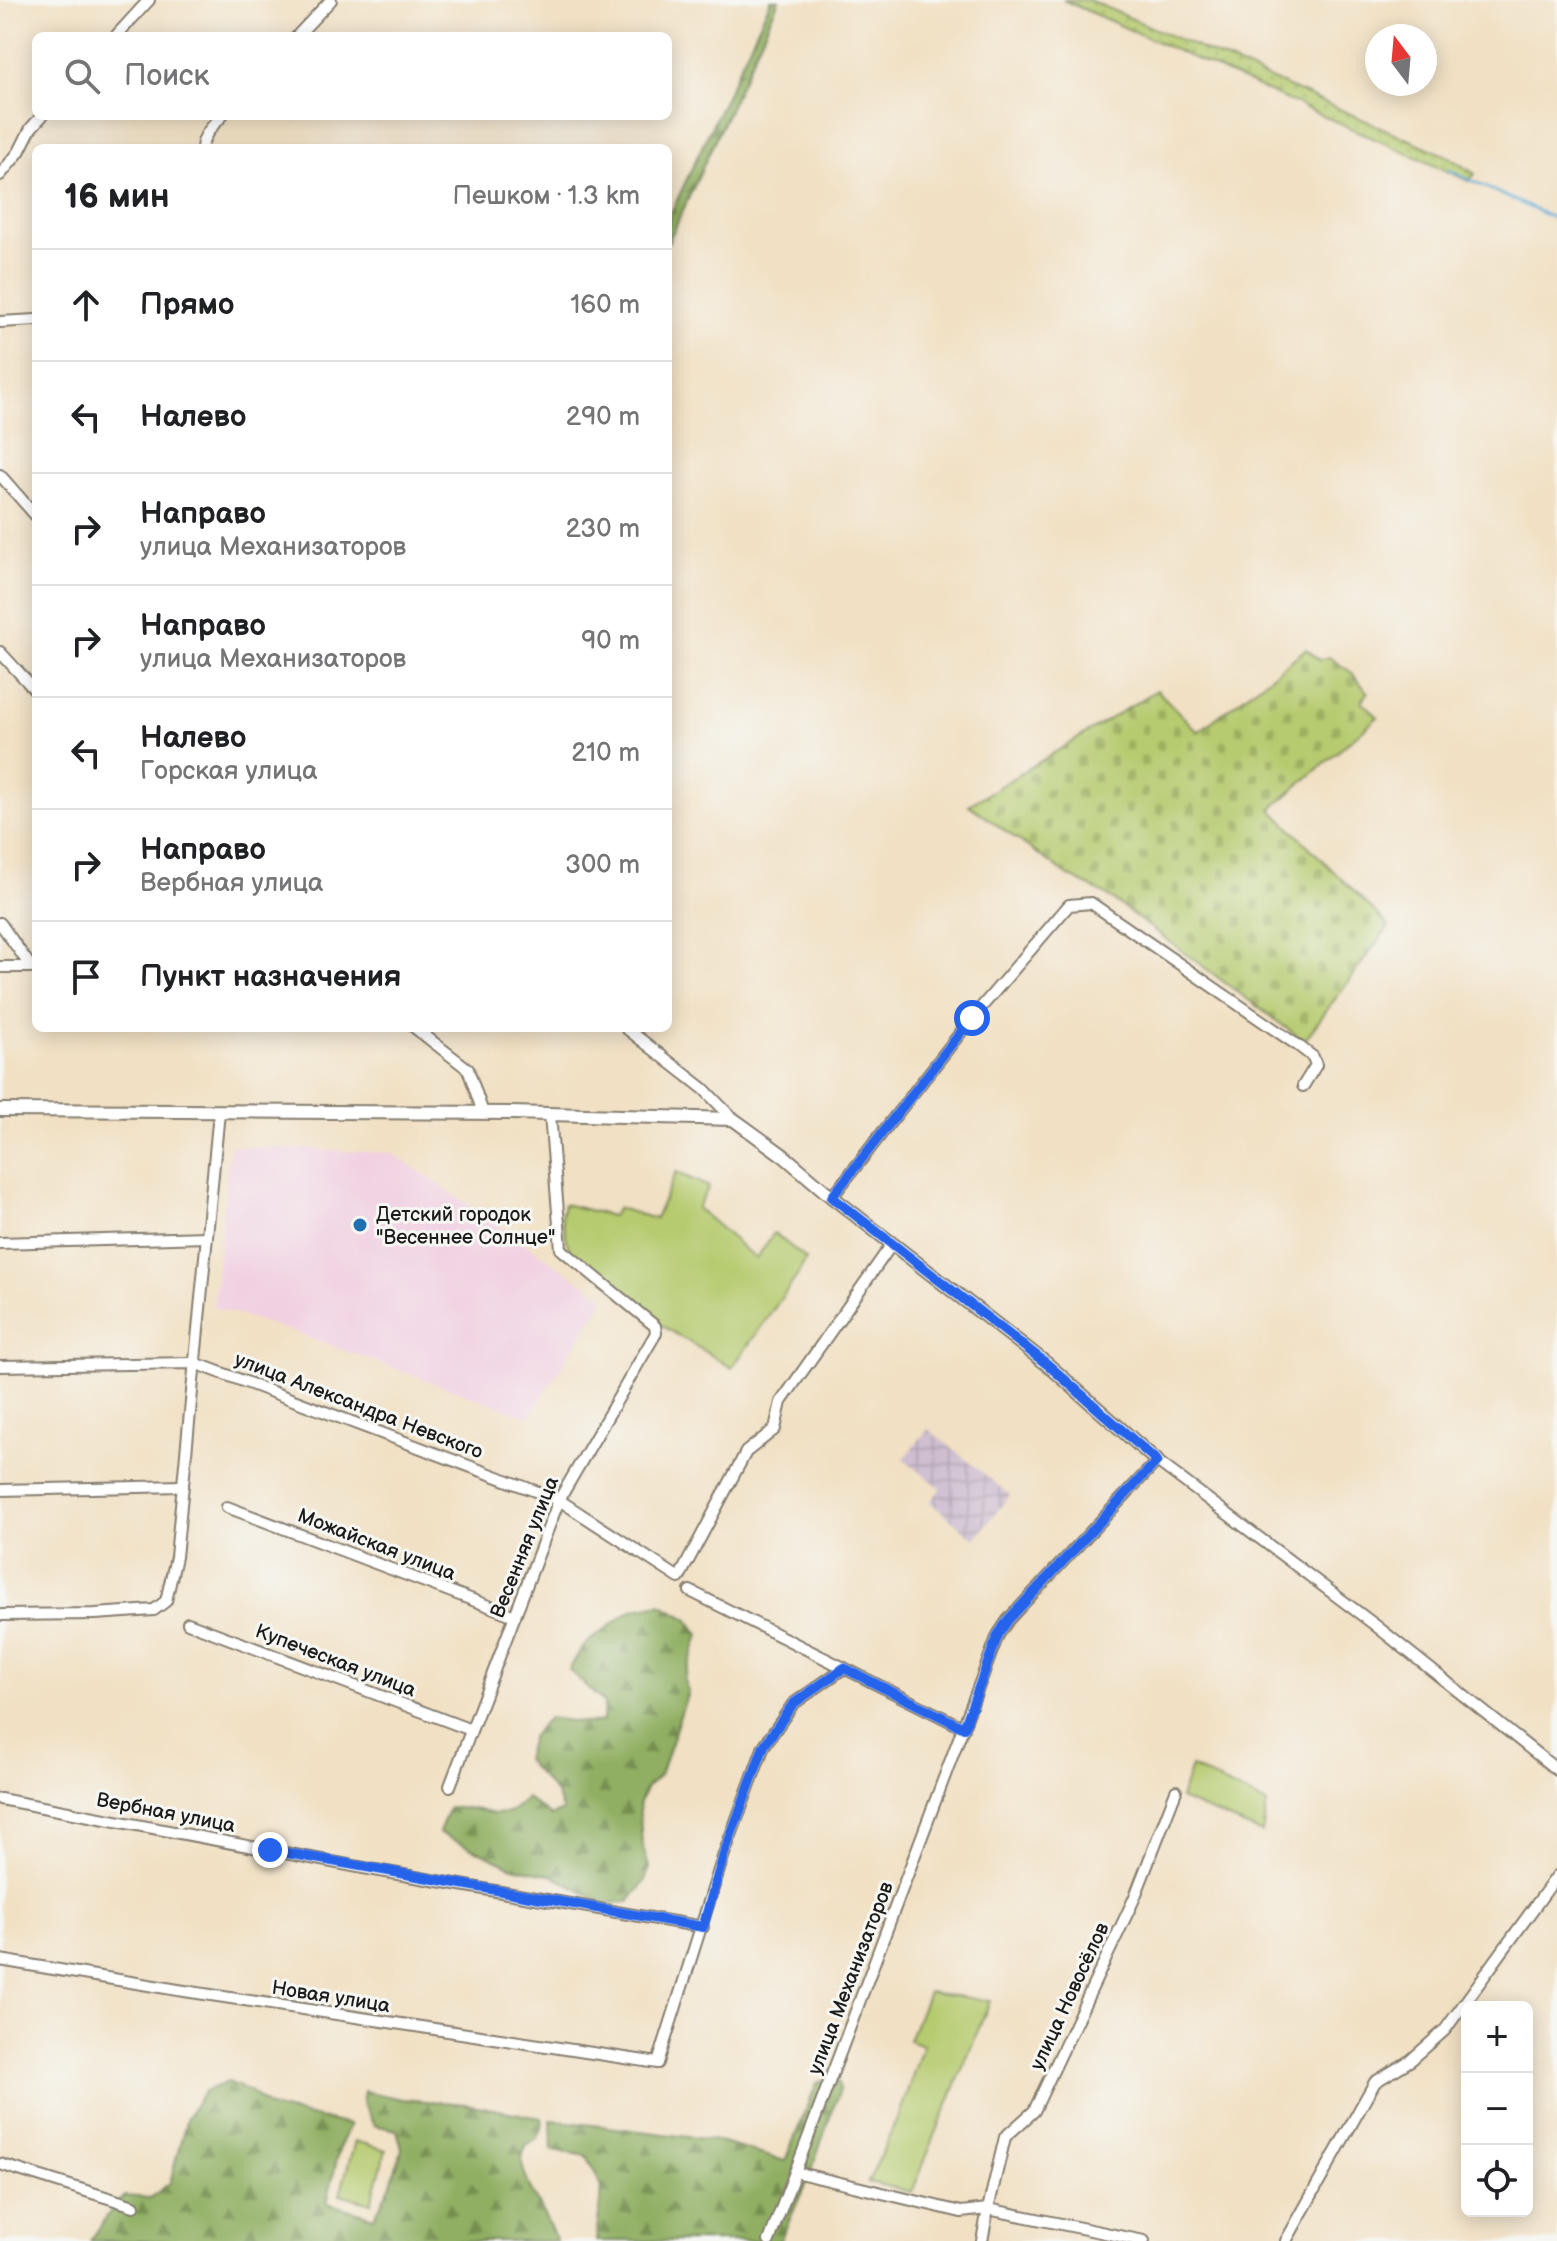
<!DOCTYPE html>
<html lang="ru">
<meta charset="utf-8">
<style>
:root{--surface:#fff;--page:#f2f2f2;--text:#202124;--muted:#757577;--line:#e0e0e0}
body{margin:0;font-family:"Balsamiq Sans",sans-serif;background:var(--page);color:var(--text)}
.controls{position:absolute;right:24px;bottom:24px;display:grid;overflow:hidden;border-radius:12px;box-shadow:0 4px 20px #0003}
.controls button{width:72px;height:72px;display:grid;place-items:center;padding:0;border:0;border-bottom:2px solid var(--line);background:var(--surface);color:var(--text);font:40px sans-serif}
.compass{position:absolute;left:1365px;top:24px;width:72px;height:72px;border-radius:50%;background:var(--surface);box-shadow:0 4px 20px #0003;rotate:344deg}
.stop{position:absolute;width:24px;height:24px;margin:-18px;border:6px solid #2563eb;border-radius:50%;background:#fff}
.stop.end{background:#2563eb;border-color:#fff;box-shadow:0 2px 8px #0008}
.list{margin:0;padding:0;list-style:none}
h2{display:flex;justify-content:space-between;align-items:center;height:104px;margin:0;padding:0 32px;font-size:34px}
h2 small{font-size:26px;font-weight:400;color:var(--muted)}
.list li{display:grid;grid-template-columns:52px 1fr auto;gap:24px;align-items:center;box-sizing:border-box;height:112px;padding:0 32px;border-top:2px solid var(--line)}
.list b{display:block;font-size:30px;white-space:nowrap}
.list p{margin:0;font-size:26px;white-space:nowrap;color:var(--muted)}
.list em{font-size:26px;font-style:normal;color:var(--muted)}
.icon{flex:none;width:44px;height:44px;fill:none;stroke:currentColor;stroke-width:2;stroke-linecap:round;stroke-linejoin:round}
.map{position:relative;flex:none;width:1557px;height:2241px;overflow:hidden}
.search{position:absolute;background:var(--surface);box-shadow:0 4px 20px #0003;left:32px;top:32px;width:640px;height:88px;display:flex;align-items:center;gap:20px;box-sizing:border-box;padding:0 28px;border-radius:12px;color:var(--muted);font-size:30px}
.panel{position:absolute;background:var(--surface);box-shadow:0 4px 20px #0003;left:32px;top:144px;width:640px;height:888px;border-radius:12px}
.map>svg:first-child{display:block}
</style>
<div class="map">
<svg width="1557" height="2241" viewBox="0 0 1557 2241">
<defs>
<pattern id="industrial-grid" width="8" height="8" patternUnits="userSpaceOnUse" patternTransform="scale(2)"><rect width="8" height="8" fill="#cebed0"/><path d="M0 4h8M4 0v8" fill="none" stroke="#b0a3b2"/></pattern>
<pattern id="grass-dots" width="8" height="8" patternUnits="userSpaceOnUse" patternTransform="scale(2)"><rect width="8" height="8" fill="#b6cb6f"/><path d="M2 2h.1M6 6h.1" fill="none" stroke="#9cae60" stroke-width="1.8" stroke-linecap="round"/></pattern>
<pattern id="forest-firs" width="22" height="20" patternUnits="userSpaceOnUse" patternTransform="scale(2)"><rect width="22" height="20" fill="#90af62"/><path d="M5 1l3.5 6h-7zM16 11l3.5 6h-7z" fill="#758e50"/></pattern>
<pattern id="cemetery-stones" width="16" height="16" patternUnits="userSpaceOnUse" patternTransform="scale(2)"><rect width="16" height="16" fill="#b6cb6f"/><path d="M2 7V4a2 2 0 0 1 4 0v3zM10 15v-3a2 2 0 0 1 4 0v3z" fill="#9cae60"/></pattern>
</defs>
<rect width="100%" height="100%" fill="#f6f6f2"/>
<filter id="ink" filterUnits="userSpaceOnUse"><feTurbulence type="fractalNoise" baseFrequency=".0125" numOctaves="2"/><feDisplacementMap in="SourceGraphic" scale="16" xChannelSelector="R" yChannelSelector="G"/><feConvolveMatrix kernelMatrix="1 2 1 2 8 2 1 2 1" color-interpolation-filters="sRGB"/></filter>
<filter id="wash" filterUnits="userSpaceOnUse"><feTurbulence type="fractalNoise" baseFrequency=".006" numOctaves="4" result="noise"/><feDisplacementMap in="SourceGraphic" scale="32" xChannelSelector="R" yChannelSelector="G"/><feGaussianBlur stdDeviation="1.8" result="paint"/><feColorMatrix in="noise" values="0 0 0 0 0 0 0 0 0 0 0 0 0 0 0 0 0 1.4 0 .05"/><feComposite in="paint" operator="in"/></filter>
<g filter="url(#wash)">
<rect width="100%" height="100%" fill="#f1e0c3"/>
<path fill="#f1d0e2" d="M230 1146 392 1153 605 1298 529 1417 282 1328 213 1307Z"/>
<path fill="url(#industrial-grid)" d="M928 1429 1010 1495 975 1539 930 1502 941 1488 904 1459Z"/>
<path fill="url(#grass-dots)" stroke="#697446" stroke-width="2" d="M1063 0H1089L1447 156 1475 174 1469 181Z"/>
<g fill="url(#forest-firs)" stroke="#56663f" stroke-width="2">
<path d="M771 0H779L668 243V219Z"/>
<path d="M660 1604 688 1619 699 1635 684 1680 688 1692 660 1775 647 1787 639 1802 642 1844 649 1867 645 1881 629 1902 603 1903 552 1875 513 1867 439 1833 449 1807 479 1810 493 1814 509 1813 527 1798 551 1816 563 1811 555 1792 525 1759 531 1737 548 1718 587 1723 603 1721 604 1703 569 1670 583 1646 631 1610Z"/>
<path d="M824 2080 838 2081 840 2089 810 2174 780 2241H596L602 2188 587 2156 552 2150 551 2120 712 2140 785 2161 817 2083Z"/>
<path d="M228 2082 248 2090 269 2107 350 2125 340 2146 327 2203 374 2217 390 2186 402 2149 397 2130 374 2125 362 2103 364 2091 402 2099 466 2104 542 2118C545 2132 538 2140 526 2146 525 2150 522 2154 522 2159 521 2179 549 2220 556 2241H90L113 2208 125 2196 150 2198 170 2183 187 2117 205 2091Z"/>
</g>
<path fill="url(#cemetery-stones)" stroke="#697446" stroke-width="2" d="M1306 649 1320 660 1329 657 1352 673 1368 693 1362 701 1378 717 1271 809 1389 926 1304 1041 1105 894 1070 877 969 805 1157 690 1198 732Z"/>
<g fill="#b6cb6f" stroke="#697446" stroke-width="2">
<path d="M676 1172 709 1187 697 1208 756 1259 774 1233 806 1259 797 1276 732 1368 661 1325 569 1250 561 1216 564 1204 612 1216 618 1208 655 1219Z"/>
<path d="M1191 1767 1267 1804 1262 1833 1180 1799Z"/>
<path d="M928 1992 990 2001 912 2192 868 2182 899 2115 923 2045 909 2040Z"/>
<path d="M355 2141 386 2150 371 2203 340 2194Z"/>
</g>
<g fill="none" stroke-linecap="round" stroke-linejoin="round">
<path stroke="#5ba7d4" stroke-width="3" d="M1448 170 1557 220"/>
</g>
</g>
<g filter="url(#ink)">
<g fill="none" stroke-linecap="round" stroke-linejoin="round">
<g stroke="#867e70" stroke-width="14">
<g id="minor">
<path d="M116 36 149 0"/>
<path d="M297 36 331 0"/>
<path d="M202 148C203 135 213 125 222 116"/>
<path d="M0 175 19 152 31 128 42 116"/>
<path d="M0 322 36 320"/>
<path d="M0 475 36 516"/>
<path d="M0 652 36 691"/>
<path d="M0 923 31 967"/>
<path d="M0 967H34"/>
<path d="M415 1028 468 1069 483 1113"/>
<path d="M626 1028 704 1089 733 1119"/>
<path d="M832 1197 972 1018 1069 905 1091 903 1300 1047 1313 1057 1316 1065 1303 1086"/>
<path d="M0 1243 207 1237"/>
<path d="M0 1366 195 1363 559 1500 679 1578 746 1452 775 1429 781 1402 892 1244"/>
<path d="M0 1490 183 1486"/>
<path d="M227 1507 515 1616"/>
<path d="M690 1591 964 1728"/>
<path d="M0 1615 95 1614 154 1610 166 1601 176 1557 219 1112"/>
<path d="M188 1623 471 1730"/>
<path d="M450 1786 559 1500 656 1333 655 1326 561 1249 550 1114"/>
<path d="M0 1799 369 1869 703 1927"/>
<path d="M0 1960 178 1990 658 2063 724 1854 764 1746 793 1704 844 1668"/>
<path d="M0 2164 134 2206"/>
<path d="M795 2172 961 2212 988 2209 1144 2241"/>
<path d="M769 2241 998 1635 1008 1620 1157 1461 1375 1625 1557 1770"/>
<path d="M982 2241 988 2209 1005 2137 1034 2111 1134 1899 1176 1791"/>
<path d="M1286 2241 1375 2082 1411 2060 1445 2030 1557 1876"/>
</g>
</g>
<g stroke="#867e70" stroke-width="16">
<path id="tertiary" d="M0 1110 511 1113 733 1119 784 1156 832 1197 1047 1364 1157 1461"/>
</g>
<use href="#minor" stroke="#fff" stroke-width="10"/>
<use href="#tertiary" stroke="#fff" stroke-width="12"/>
</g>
</g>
<g fill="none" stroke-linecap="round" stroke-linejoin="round" filter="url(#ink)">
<path stroke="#2563eb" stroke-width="10" d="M270 1850 703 1927 724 1854 764 1746 793 1704 844 1668 964 1728 998 1635 1008 1620 1157 1461 1047 1364 832 1197 972 1018"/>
</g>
<circle fill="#1f6fb2" stroke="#f6f6f2" stroke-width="3" cx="360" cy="1225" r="8"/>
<g text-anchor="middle" stroke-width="6" stroke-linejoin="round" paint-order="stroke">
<g font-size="20" fill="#1c1c1c" stroke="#f6f6f2" text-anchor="start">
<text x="376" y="1221">Детский городок<tspan x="376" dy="23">"Весеннее Солнце"</tspan></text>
</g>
<g font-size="20" fill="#1c1c1c" stroke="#f6f6f2">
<text transform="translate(359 1405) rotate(21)" y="7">улица Александра Невского</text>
<text transform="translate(377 1544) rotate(21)" y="7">Можайская улица</text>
<text transform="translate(524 1547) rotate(-68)" y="7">Весенняя улица</text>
<text transform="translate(336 1660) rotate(21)" y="7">Купеческая улица</text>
<text transform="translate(166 1812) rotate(11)" y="7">Вербная улица</text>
<text transform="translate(850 1978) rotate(-69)" y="7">улица Механизаторов</text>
<text transform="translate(331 1996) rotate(9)" y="7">Новая улица</text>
<text transform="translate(1069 1996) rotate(-65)" y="7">улица Новосёлов</text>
</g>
</g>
</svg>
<div class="controls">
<button>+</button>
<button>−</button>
<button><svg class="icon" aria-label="locate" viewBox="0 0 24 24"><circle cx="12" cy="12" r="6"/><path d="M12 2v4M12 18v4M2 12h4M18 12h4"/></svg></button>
</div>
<svg class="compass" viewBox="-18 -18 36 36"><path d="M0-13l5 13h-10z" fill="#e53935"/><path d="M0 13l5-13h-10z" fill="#757577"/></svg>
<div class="stop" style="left:972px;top:1018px"></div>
<div class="stop end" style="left:270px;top:1850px"></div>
<div class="search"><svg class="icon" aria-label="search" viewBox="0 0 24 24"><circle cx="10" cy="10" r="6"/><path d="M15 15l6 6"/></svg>Поиск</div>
<section class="panel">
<h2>16 мин<small>Пешком · 1.3 km</small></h2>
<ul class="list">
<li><svg class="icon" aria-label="ahead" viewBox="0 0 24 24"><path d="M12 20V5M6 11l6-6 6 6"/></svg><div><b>Прямо</b></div><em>160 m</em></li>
<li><svg class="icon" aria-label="left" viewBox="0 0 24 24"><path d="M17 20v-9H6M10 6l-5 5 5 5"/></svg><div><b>Налево</b></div><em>290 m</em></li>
<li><svg class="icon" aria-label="right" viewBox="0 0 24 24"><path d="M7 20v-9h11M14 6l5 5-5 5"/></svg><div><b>Направо</b><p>улица Механизаторов</p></div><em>230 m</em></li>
<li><svg class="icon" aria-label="right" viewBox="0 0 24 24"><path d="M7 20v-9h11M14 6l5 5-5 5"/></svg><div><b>Направо</b><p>улица Механизаторов</p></div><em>90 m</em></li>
<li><svg class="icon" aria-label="left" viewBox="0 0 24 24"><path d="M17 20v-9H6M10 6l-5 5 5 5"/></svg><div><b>Налево</b><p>Горская улица</p></div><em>210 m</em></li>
<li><svg class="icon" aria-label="right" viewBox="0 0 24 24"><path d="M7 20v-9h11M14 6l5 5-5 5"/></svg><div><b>Направо</b><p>Вербная улица</p></div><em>300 m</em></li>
<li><svg class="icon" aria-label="arrive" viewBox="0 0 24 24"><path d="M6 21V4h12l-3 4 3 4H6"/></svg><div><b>Пункт назначения</b></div></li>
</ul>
</section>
</div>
